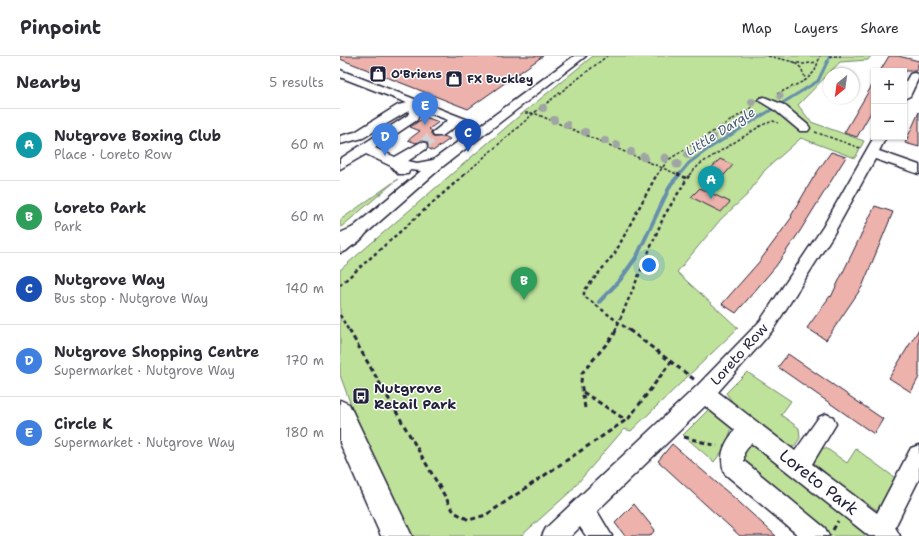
<!DOCTYPE html>
<meta charset="utf-8">
<style>
:root{--surface:#fff;--page:#f2f2f3;--text:#2b2b33;--muted:#7c7c81;--line:#e1e1e2;--accent:#7c3aed}
body{margin:0;font-family:"Shantell Sans",sans-serif;background:var(--page);color:var(--text)}
.controls{position:absolute;right:12px;top:12px;display:grid;overflow:hidden;border-radius:0px;box-shadow:0 1px 3px #0004}
.controls button{width:36px;height:36px;display:grid;place-items:center;padding:0;border:0;border-bottom:1px solid var(--line);background:var(--surface);color:var(--text);font:20px sans-serif}
.compass{position:absolute;left:483px;top:12px;width:36px;height:36px;border-radius:50%;background:var(--surface);box-shadow:0 1px 3px #0004;rotate:209deg}
.you{position:absolute;left:309px;top:209px;width:14px;height:14px;margin:-10px;border:3px solid #fff;border-radius:50%;background:#1a73e8;box-shadow:0 0 0 6px #1a73e833}
.badge{display:grid;place-items:center;width:26px;height:26px;border-radius:50%;background:var(--accent);color:#fff;font-size:13px;font-weight:700}
.pin{position:absolute;translate:-50% -33px;filter:drop-shadow(0 1px 2px #0008)}
.pin::after{content:'';position:absolute;top:21px;width:14px;height:12px;background:inherit;clip-path:polygon(0 0,100% 0,50% 100%)}
.list{margin:0;padding:0;list-style:none}
h2{display:flex;justify-content:space-between;align-items:center;height:52px;margin:0;padding:0 16px;font-size:17px}
h2 small{font-size:13px;font-weight:400;color:var(--muted)}
.list li{display:grid;grid-template-columns:26px 1fr auto;gap:12px;align-items:center;box-sizing:border-box;height:72px;padding:0 16px;border-top:1px solid var(--line)}
.list b{display:block;font-size:15px;white-space:nowrap}
.list p{margin:0;font-size:13px;white-space:nowrap;color:var(--muted)}
.list em{font-size:13px;font-style:normal;color:var(--muted)}
.map{position:relative;flex:none;width:579px;height:480px;overflow:hidden}
header{display:flex;align-items:center;gap:24px;box-sizing:border-box;height:56px;padding:0 20px;background:var(--surface);border-bottom:1px solid var(--line)}
header strong{font-size:19px}
nav{display:flex;gap:22px;margin-inline-start:auto;font-size:14px}
main{display:flex}
aside{flex:1;background:var(--surface)}
.map>svg:first-child{display:block}
</style>
<header>
<strong>Pinpoint</strong>
<nav><a>Map</a><a>Layers</a><a>Share</a></nav>
</header>
<main>
<aside>
<h2>Nearby<small>5 results</small></h2>
<ul class="list">
<li><span class="badge" style="background:#0f9aa8">A</span><div><b>Nutgrove Boxing Club</b><p>Place · Loreto Row</p></div><em>60 m</em></li>
<li><span class="badge" style="background:#2e9e5b">B</span><div><b>Loreto Park</b><p>Park</p></div><em>60 m</em></li>
<li><span class="badge" style="background:#1a4fb4">C</span><div><b>Nutgrove Way</b><p>Bus stop · Nutgrove Way</p></div><em>140 m</em></li>
<li><span class="badge" style="background:#3f7fe0">D</span><div><b>Nutgrove Shopping Centre</b><p>Supermarket · Nutgrove Way</p></div><em>170 m</em></li>
<li><span class="badge" style="background:#3f7fe0">E</span><div><b>Circle K</b><p>Supermarket · Nutgrove Way</p></div><em>180 m</em></li>
</ul>
</aside>
<div class="map">
<svg width="579" height="480" viewBox="0 0 579 480">
<rect width="100%" height="100%" fill="#fff"/>
<filter id="ink" filterUnits="userSpaceOnUse"><feTurbulence type="fractalNoise" baseFrequency=".025" numOctaves="2"/><feDisplacementMap in="SourceGraphic" scale="8" xChannelSelector="R" yChannelSelector="G"/><feConvolveMatrix kernelMatrix="1 2 1 2 8 2 1 2 1" color-interpolation-filters="sRGB"/></filter>
<g filter="url(#ink)">
<g fill="#bfe29b" stroke="#70826b">
<path d="M253 0H531L528 4 500 6 458 49 471 66 524 85 515 102 461 82 425 114 407 139 381 163 337 216 398 272 291 375 284 373 230 436 181 480H59L0 319V214L178 61Z"/>
<path d="M58 123 52 128 0 172V164Z"/>
<path d="M407 316 451 345 441 359 459 372 460 382 454 391 444 390 399 355 386 337Z"/>
<path d="M368 354 379 358 393 368 386 390 374 406 343 379Z"/>
<path d="M417 387 536 480H490L442 439 403 410V394Z"/>
<path d="M478 392H486L507 407 516 393 558 424 537 454 510 437 470 404Z"/>
</g>
<g fill="none" stroke-linecap="round" stroke-linejoin="round">
<path stroke="#668fab" stroke-width="3" d="M339 119 349 107 368 93 478 25 490 0"/>
<path stroke="#668fab" stroke-width="4" d="M259 246 280 224 297 200 331 128 340 118"/>
</g>
<g fill="#edb2ab" stroke="#22223b">
<path d="M0 0H203L128 53 0 3Z"/>
<path d="M549 0H558L579 5 576 15H540Z"/>
<path d="M534 26V51L517 81 504 77Z"/>
<path d="M579 56V91L565 87Z"/>
<path d="M85 61 99 66 89 73 92 75 91 77 93 81 104 80 110 83 93 95 88 92 86 86 80 85 76 87 68 84 80 75 70 71Z"/>
<path d="M491 96 506 101 460 175 436 210 396 257 382 248 419 206 452 161 451 160 473 122Z"/>
<path d="M380 103 393 109 377 127 363 121Z"/>
<path d="M360 132 390 146 381 156 351 141Z"/>
<path d="M535 150 553 156 522 231 486 284 467 272 490 240 491 241Z"/>
<path d="M579 273V321L571 336 549 322Z"/>
<path d="M448 298 543 363 534 378 438 311Z"/>
<path d="M332 388 399 446 436 480H400L318 405Z"/>
<path d="M294 448 315 474 310 480H285L275 467Z"/>
</g>
<g fill="none" stroke-linecap="round" stroke-linejoin="round">
<path stroke="#d3d3d8" stroke-width="12" stroke-dasharray="12 6" stroke-linecap="butt" d="M81 90 98 77"/>
<g stroke="#22223b" stroke-width="3">
<g id="minor">
<path d="M234 0H246L102 111 6 195 0 197V182L81 115 69 114 68 118H58L51 110 26 98 0 113V103L68 59 70 54 23 82 0 88V80L15 76 58 49 67 47 0 21V14L141 69ZM81 54 108 64 92 77 94 80H102L119 68 134 74 93 104 77 107 68 105 86 93 87 90 86 87 81 86 55 101 35 92 77 64Z"/>
<path d="M574 17 578 18 579 21 570 40 564 43V29L570 18Z"/>
<path d="M424 41 444 49 468 69 470 72 468 75H460L436 55 418 44 420 42Z"/>
<path d="M534 81H546L539 95 579 109V118L535 103 493 179 432 275 378 336 455 395 479 361 486 358 493 361 496 368 472 408 537 457 571 392 579 389V423L555 471 560 480H529L411 387 404 397V405L485 472 489 480H459L385 418C378 400 384 388 395 374L365 350 257 455 272 480H246L240 471 231 480H202L206 472 357 330 420 265 483 171Z"/>
</g>
</g>
<g stroke="#22223b" stroke-width="3">
<g id="major">
<path d="M16 170 23 172 26 177C21 186 10 192 0 195V177Z"/>
<path d="M0 344 9 348 72 480H41L0 387Z"/>
</g>
</g>
<g stroke="#22223b" stroke-width="1.5" stroke-dasharray="3 2" stroke-linecap="butt">
<path d="M428 0 463 8 477 6"/>
<path d="M489 0H501"/>
<path d="M455 7 461 12 466 24"/>
<path d="M437 38 466 24 475 15 480 0"/>
<path d="M185 57H194L267 0"/>
<path d="M475 76 520 92"/>
<path d="M124 119 194 57 339 119"/>
<path d="M317 119 328 104 414 50"/>
<path d="M349 119 360 108 422 69 433 65 438 67"/>
</g>
<g stroke="#22223b" stroke-width="2.5" stroke-dasharray="3.5 3" stroke-linecap="butt">
<path d="M337 118 346 122"/>
<path d="M0 229 125 118"/>
<path d="M0 259 9 275"/>
<path d="M275 275 324 160 350 118"/>
<path d="M290 275 244 240V235L275 197 317 118"/>
</g>
<g stroke="#22223b" stroke-width="3" stroke-dasharray="5 3.5" stroke-linecap="butt">
<path d="M9 274 114 456 129 464 146 459 289 362 331 306"/>
<path d="M289 274 355 324"/>
<path d="M243 336 286 364"/>
<path d="M245 352 241 326 242 317 274 279 276 274"/>
<path d="M344 381 377 390"/>
<path d="M493 474 498 465"/>
</g>
<use href="#minor" fill="#fff" fill-rule="evenodd"/>
<use href="#major" fill="#fff" fill-rule="evenodd"/>
</g>
<g fill="#9fa5a3">
<circle cx="440" cy="40" r="3.5"/>
<circle cx="412" cy="46" r="4"/>
<circle cx="203" cy="52" r="4"/>
<circle cx="412" cy="61" r="4"/>
<circle cx="214" cy="64" r="4"/>
<circle cx="227" cy="69" r="4"/>
<circle cx="245" cy="76" r="4"/>
<circle cx="385" cy="76" r="4"/>
<circle cx="373" cy="82" r="4"/>
<circle cx="265" cy="85" r="4"/>
<circle cx="277" cy="89" r="4"/>
<circle cx="360" cy="91" r="4"/>
<circle cx="291" cy="96" r="4"/>
<circle cx="348" cy="99" r="4"/>
<circle cx="304" cy="101" r="4.5"/>
<circle cx="325" cy="102" r="4.5"/>
<circle cx="337" cy="108" r="4.5"/>
</g>
</g>
<defs>
<g id="shop-square" transform="scale(0.9)"><rect x="-9" y="-9" width="18" height="18" rx="4" fill="#22223b" stroke="#fff"/><path d="M-5-2.5h2.3a2.7 3.5 0 0 1 5.4 0H5L5.5 6h-11ZM-1.5-2.5h3a1.5 2.3 0 0 0-3 0Z" fill="#fff"/></g>
<g id="bus-square" transform="scale(0.9)"><rect x="-9" y="-9" width="18" height="18" rx="4" fill="#22223b" stroke="#fff"/><path d="M-5-6H5V4H4V6H2V4H-2V6H-4V4H-5ZM-3.5-4V0h7V-4ZM-3.5 1.2v1.5H-2V1.2ZM2 1.2v1.5H3.5V1.2Z" fill="#fff"/></g>
</defs>
<g fill-rule="evenodd">
<use href="#shop-square" x="38" y="18"/>
<use href="#shop-square" x="114" y="23"/>
<use href="#bus-square" x="21" y="340"/>
</g>
<g text-anchor="middle" stroke-width="3" stroke-linejoin="round" paint-order="stroke">
<g font-size="12" font-weight="bold" fill="#22223b" stroke="#fff" text-anchor="start">
<text x="51" y="22">O'Briens</text>
<text x="127" y="27">FX Buckley</text>
</g>
<g font-size="13" font-style="italic" fill="#445973" stroke="#fff">
<text transform="translate(380 75) rotate(-32)" y="5">Little Dargle</text>
</g>
<g font-size="14" fill="#22223b" stroke="#fff">
<text transform="translate(399 298) rotate(-48)" y="5">Loreto Row</text>
</g>
<g font-size="14" font-weight="bold" fill="#22223b" stroke="#fff" text-anchor="start">
<text x="34" y="337">Nutgrove<tspan x="34" dy="16">Retail Park</tspan></text>
</g>
<g font-size="17" fill="#22223b" stroke="#fff">
<text transform="translate(479 426) rotate(38)" y="6">Loreto Park</text>
</g>
</g>
</svg>
<div class="controls">
<button>+</button>
<button>−</button>
</div>
<svg class="compass" viewBox="-18 -18 36 36"><path d="M0-13l5 13h-10z" fill="#e53935"/><path d="M0 13l5-13h-10z" fill="#7c7c81"/></svg>
<div class="you"></div>
<div class="pin badge" style="left:371px;top:143px;background:#0f9aa8">A</div>
<div class="pin badge" style="left:184px;top:244px;background:#2e9e5b">B</div>
<div class="pin badge" style="left:128px;top:96px;background:#1a4fb4">C</div>
<div class="pin badge" style="left:45px;top:100px;background:#3f7fe0">D</div>
<div class="pin badge" style="left:85px;top:69px;background:#3f7fe0">E</div>
</div>
</main>
